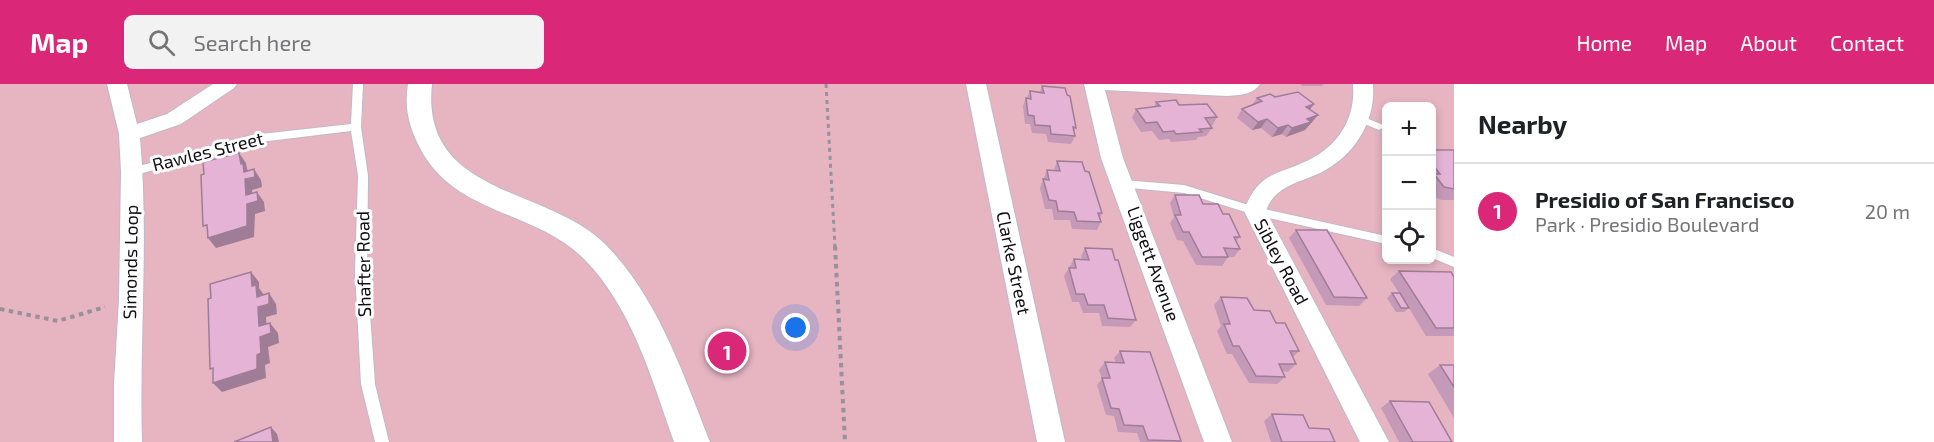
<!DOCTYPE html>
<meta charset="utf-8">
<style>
:root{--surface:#fff;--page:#f2f2f2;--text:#202124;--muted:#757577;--line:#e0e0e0;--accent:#db2777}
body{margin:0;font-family:"Exo 2",sans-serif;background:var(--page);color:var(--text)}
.controls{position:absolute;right:18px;top:18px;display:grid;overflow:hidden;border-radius:9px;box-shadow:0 3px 9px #0003}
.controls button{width:54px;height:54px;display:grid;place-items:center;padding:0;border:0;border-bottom:2px solid var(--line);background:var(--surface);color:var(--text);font:30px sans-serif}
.you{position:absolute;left:796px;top:244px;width:21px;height:21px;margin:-15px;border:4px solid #fff;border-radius:50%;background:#1a73e8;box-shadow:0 0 0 9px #1a73e833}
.badge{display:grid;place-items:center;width:39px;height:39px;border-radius:50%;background:var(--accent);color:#fff;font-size:20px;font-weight:700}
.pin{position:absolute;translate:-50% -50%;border:3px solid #fff;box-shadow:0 2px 6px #0006}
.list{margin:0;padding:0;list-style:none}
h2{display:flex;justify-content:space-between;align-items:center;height:78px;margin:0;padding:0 24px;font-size:26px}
h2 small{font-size:20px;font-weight:400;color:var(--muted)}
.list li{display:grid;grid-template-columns:39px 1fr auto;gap:18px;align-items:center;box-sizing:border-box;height:96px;padding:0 24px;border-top:2px solid var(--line)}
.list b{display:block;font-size:22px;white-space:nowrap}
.list p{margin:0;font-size:20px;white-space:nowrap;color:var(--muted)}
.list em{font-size:20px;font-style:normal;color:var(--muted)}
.icon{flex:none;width:33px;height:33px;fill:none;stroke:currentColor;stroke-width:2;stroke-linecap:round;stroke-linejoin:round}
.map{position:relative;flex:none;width:1454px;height:358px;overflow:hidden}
header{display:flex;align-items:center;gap:36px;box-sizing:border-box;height:84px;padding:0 30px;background:var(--accent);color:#fff}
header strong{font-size:28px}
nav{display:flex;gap:33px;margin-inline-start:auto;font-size:21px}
.search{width:420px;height:54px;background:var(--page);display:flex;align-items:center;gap:15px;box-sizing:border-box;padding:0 21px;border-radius:9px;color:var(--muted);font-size:22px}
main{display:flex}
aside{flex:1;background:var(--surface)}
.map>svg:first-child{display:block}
</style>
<header>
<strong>Map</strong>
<div class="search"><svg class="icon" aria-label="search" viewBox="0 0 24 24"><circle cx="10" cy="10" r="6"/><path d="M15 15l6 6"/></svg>Search here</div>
<nav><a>Home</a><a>Map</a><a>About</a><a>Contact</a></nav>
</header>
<main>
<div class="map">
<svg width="1454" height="358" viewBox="0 0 1454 358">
<rect width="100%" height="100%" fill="#f8edfe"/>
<path fill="#e7b4c2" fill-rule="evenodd" d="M0 0H1454V358H0ZM1386 22H1432V176H1386Z"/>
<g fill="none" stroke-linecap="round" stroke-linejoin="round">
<g stroke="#c2b8c8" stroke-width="2">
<g id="service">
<path d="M353 0H363L361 43 368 92 367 187 375 300 389 358H375L361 300 355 187 358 92 351 47 252 59 132 92 127 88 132 84 252 51 351 40Z"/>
<path d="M1359 31 1383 41 1384 43 1379 46 1355 36 1354 34Z"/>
<path d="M1123 96 1184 101 1255 123 1386 152V160L1255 131 1184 109 1119 103 1117 100 1119 97Z"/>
<path d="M1432 164 1454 173V183L1432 174Z"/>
</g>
</g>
<g stroke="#c2b8c8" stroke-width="2">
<g id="minor">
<path d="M107 0H127L137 40 167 30 213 0H237L234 4 181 40 140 54C149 155 139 257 142 358H114V300L119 215 121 88 119 50Z"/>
<path d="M966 0H986L1065 358H1037Z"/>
<path d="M1084 0H1260C1253 11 1239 11 1227 12L1105 6 1123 74 1232 358H1204L1101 74Z"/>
<path d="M1353 0H1373C1376 37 1355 71 1322 88 1300 99 1275 101 1266 127L1389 358H1360L1244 127C1248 115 1254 104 1264 96 1275 88 1289 85 1302 79 1336 65 1356 37 1353 0Z"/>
</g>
</g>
<g stroke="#c2b8c8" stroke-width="2">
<path id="tertiary" d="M408 0H432C420 113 548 102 606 161 658 214 683 290 710 358H674C652 296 632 223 584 175 535 126 456 131 421 66 409 44 404 24 408 0Z"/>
</g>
<path stroke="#98909c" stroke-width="3" stroke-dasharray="4 4" stroke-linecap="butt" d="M826 0 835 163"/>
<g stroke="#98909c" stroke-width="4" stroke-dasharray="4.5 4.5" stroke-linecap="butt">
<path d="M835 162 845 358"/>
<path d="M0 225 58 237 105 223"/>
</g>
<use href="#service" fill="#fff" fill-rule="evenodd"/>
<use href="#minor" fill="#fff" fill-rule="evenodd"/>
<use href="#tertiary" fill="#fff" fill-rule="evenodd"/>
</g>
<g fill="#c59ab8">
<path d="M1300 0H1324L1322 2H1302Z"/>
<path d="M1042 2 1076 44 1074 48 1075 52 1071 60 1048 58 1046 50 1032 49 1030 40H1025L1023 22 1026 14H1027L1030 7 1040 8Z"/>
<path d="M1275 13 1310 26 1318 31 1305 46 1286 53 1282 50 1272 53 1261 44 1252 46 1237 34 1242 25 1252 21 1257 14Z"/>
<path d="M1156 18 1179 21 1217 33 1212 42H1210L1212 44 1206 52 1198 53 1196 56 1171 58 1169 55 1159 56 1152 47 1141 48 1132 34 1136 25 1154 23Z"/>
<path d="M1431 66H1454V116H1442L1434 113 1431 110Z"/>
<path d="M1057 77 1085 87 1102 129 1100 134 1101 138 1097 146 1072 145 1070 136H1054L1052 125H1045L1040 104 1047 86H1054Z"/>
<path d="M1175 111 1203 120 1223 130 1240 153 1236 157 1240 165 1234 173H1228L1222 182 1196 181 1183 157 1177 156 1170 139 1174 133 1170 119Z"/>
<path d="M1296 146 1367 214 1359 222 1326 221 1289 154Z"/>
<path d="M1085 164 1136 236 1130 243 1102 242 1099 229H1083L1079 218H1072L1064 192 1074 175H1082L1081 172Z"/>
<path d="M1399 187 1454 193V252H1426L1409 224 1404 228H1396L1387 214 1392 209H1399L1390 195Z"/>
<path d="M1221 213 1254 226 1276 239 1299 267 1293 273 1296 280 1288 288 1283 287 1285 293 1277 300 1249 299 1232 270H1227L1217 247 1221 242 1214 221Z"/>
<path d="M1120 267 1181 357 1180 358H1140L1137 349 1118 348 1114 332 1106 331 1097 301 1102 295 1099 286 1105 278 1116 279 1114 274Z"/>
<path d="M1440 281H1454V334L1428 290Z"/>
<path d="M1390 317 1452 358H1399L1381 324Z"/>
<path d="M1272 330 1309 344 1335 358H1271L1264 337Z"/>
</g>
<g fill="#a07d96">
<path d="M1314 20 1308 28 1306 23Z"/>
<path d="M1318 31 1305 46 1286 53 1292 44 1307 35Z"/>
<path d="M1267 35 1261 44 1252 46 1258 38Z"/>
<path d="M1288 41 1282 50 1272 53 1278 44Z"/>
<path d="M239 69 246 79 247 85 250 90 254 85 261 96 262 103 252 106 253 118 257 108 264 118 265 127 255 130 254 153 216 164 208 154 246 111 241 80Z"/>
<path d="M251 188 259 198V204L264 211 269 209 276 220 277 230 266 233 267 251 270 239 278 249 279 259 268 263 270 279 265 281 266 294 222 308 213 299 257 271 259 242 257 213 252 202Z"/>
<path d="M271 343 277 350 279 358H273Z"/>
</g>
<g fill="#e5b3d6" stroke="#a07d96" stroke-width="1.5">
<path d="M1042 2 1065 4 1067 11 1070 12 1076 44 1073 43 1075 52 1051 50 1050 42 1035 41 1034 32 1028 31 1026 14 1031 15 1030 7 1044 9Z"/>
<path d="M1298 8 1314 20 1306 23 1318 31 1307 35 1311 38 1292 44 1288 41 1278 44 1267 35 1258 38 1242 25 1262 17 1257 14 1270 10 1275 13Z"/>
<path d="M1176 16 1179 21 1207 20 1217 33 1205 34 1212 44 1199 45 1202 48 1176 50 1174 47 1163 48 1157 38 1146 39 1136 25 1160 22 1156 18Z"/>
<path d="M1431 66H1454V105L1444 103 1434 90H1440L1431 78Z"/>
<path d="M239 69 241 80 243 79 244 88 254 85 255 93 245 95 246 111 257 108 258 117 247 120V142L208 154 207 141 203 142 201 91 204 90 203 78Z"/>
<path d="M1057 77 1082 78 1085 87 1089 88 1102 129H1098L1101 138 1077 137 1074 128 1058 127 1056 117 1049 116 1043 95 1049 96 1047 86 1060 87Z"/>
<path d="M1175 111H1199L1203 120H1218L1223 130H1229L1240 153H1234L1240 165 1224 164 1228 173H1202L1189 148H1183L1175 131H1181Z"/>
<path d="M1296 146H1327L1367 214 1334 213Z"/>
<path d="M1085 164 1112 165 1115 176H1118L1136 236 1108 234 1104 221H1088L1084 210H1076L1069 184H1076L1074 175 1089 176Z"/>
<path d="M1399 187 1451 188 1454 193V244H1436Z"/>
<path d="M251 188 252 202 256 201 257 213 269 209V220L258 223 259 242 270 239 271 249 260 253 261 269 257 271V285L213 299V284L210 285 208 215 211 214 210 200Z"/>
<path d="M1392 209H1400L1409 224H1401Z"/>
<path d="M1221 213 1247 214 1254 226 1270 227 1276 239H1285L1299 267H1290L1296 280H1279L1285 293 1256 292 1239 262H1233L1224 240H1230Z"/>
<path d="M1120 267 1150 268 1181 357 1148 356 1143 342 1124 341 1119 325 1111 324 1102 294H1110L1105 278 1124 279Z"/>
<path d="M1440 281H1454V303Z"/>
<path d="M1390 317 1429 318 1452 358H1413Z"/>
<path d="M1272 330 1303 331 1309 344 1329 345 1335 358H1282Z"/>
<path d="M271 343 273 358H234Z"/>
</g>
<g text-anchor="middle" stroke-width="6" stroke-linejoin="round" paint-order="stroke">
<g font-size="18" fill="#100d13" stroke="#fff">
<text transform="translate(208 68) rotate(-14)" y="6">Rawles Street</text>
<text transform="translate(131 178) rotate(-89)" y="6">Simonds Loop</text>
<text transform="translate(1281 178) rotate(62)" y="6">Sibley Road</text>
<text transform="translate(1013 179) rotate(78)" y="6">Clarke Street</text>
<text transform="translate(364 180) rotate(-91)" y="6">Shafter Road</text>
<text transform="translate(1153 180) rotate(70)" y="6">Liggett Avenue</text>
</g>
</g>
</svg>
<div class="controls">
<button>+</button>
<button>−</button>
<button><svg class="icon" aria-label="locate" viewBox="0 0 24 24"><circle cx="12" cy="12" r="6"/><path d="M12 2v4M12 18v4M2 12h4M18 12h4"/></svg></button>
</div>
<div class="you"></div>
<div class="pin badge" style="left:727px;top:267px">1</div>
</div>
<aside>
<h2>Nearby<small></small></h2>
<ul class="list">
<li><span class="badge">1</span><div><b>Presidio of San Francisco</b><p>Park · Presidio Boulevard</p></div><em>20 m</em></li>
</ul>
</aside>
</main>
